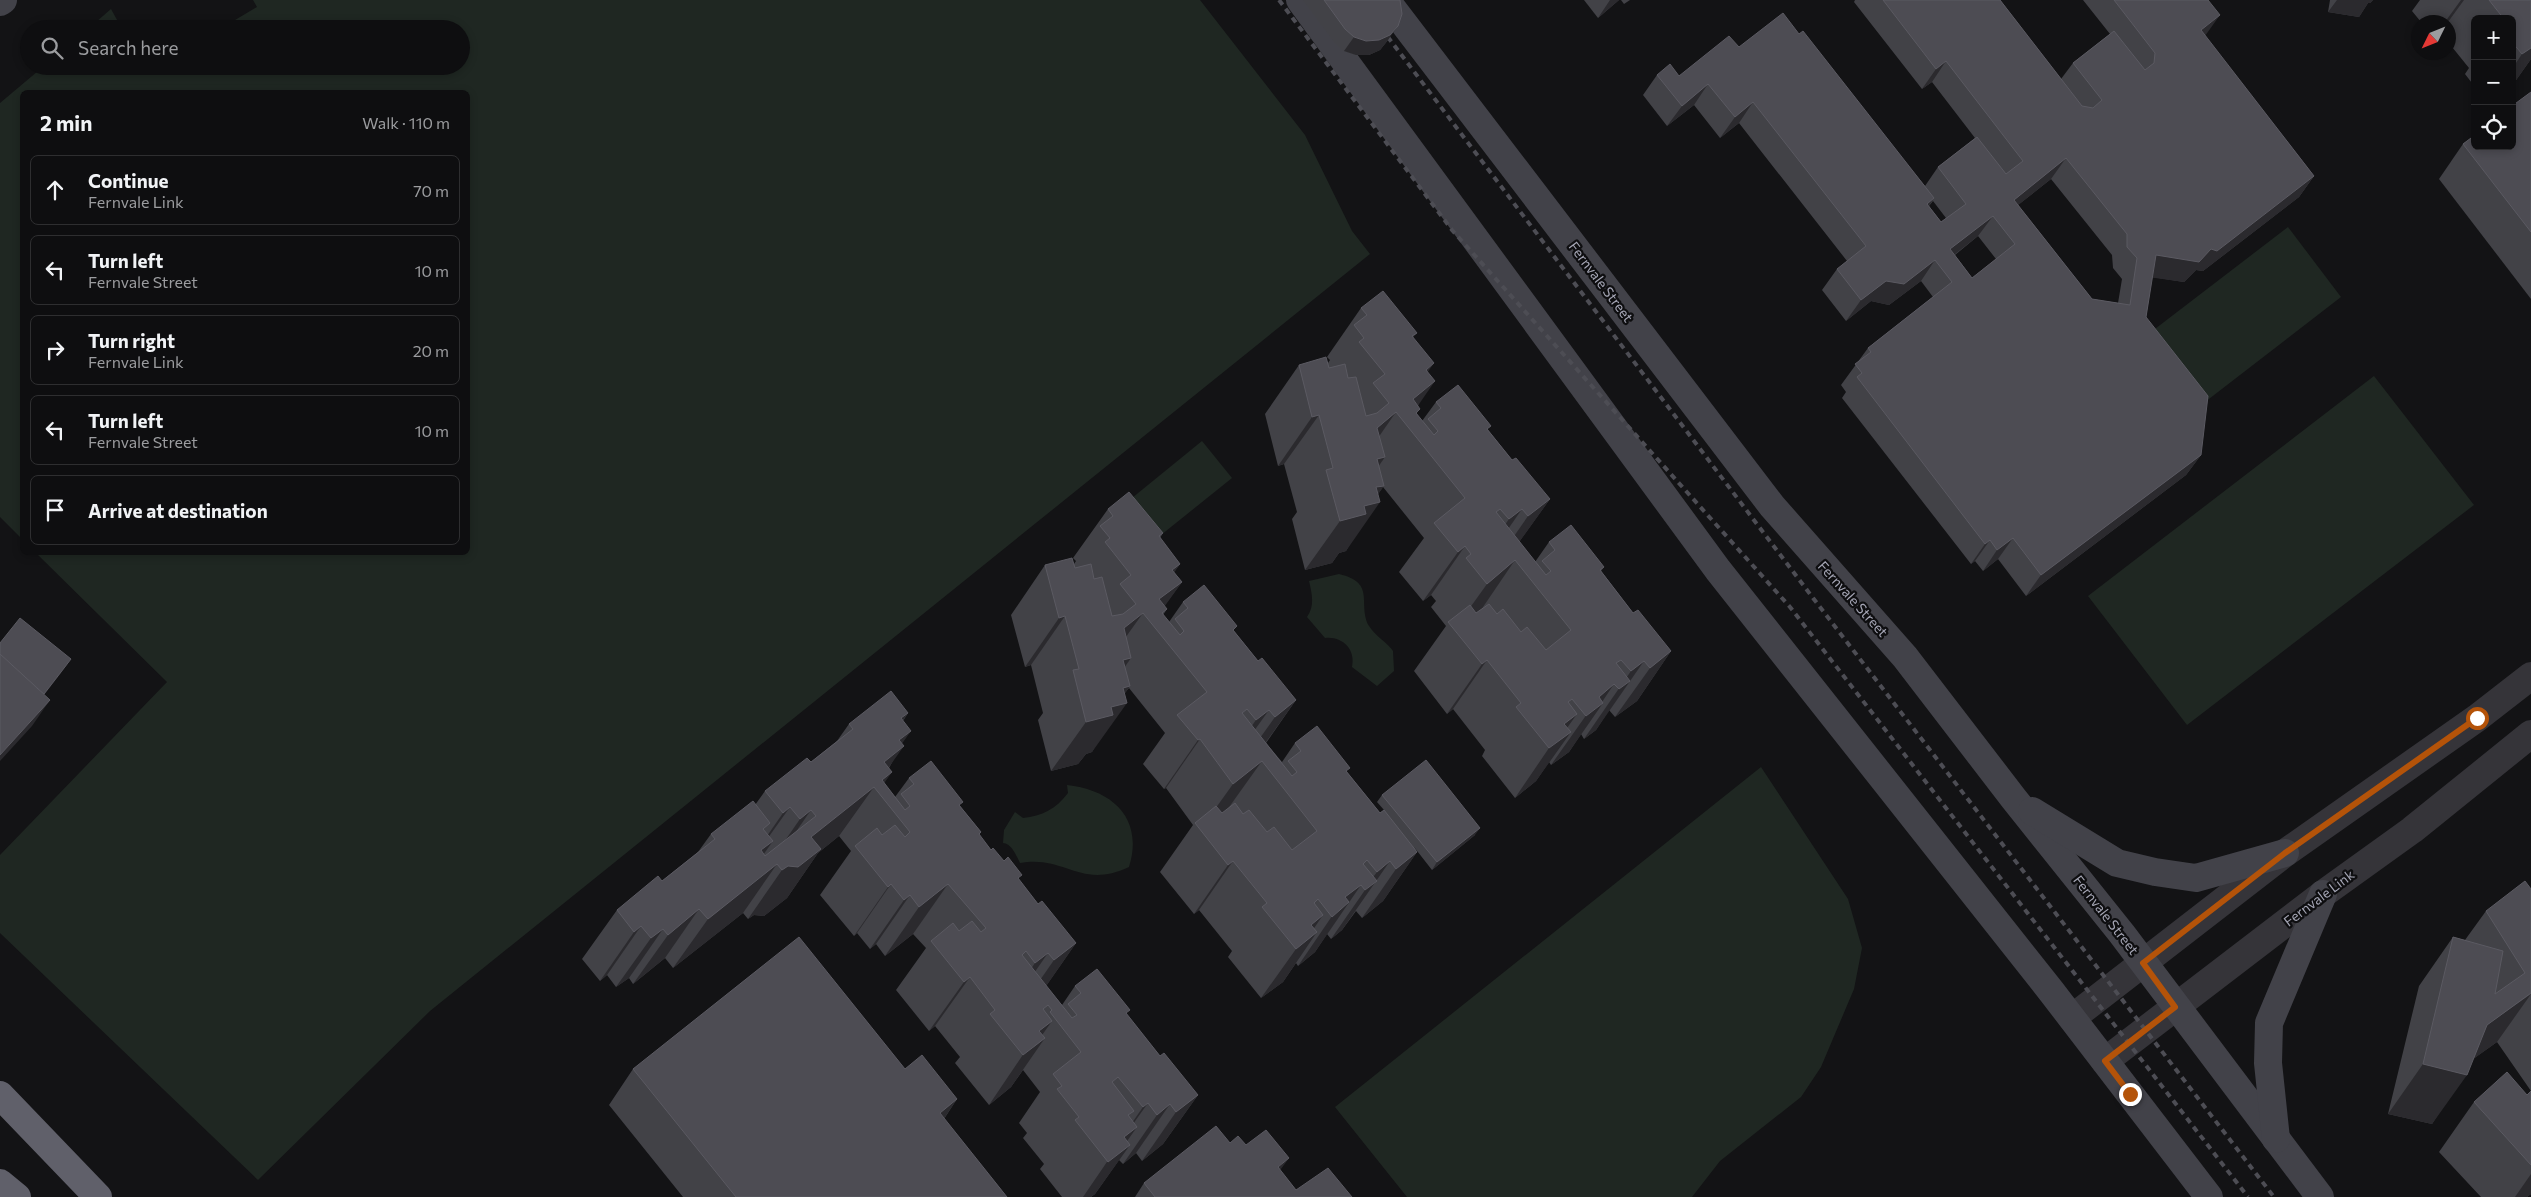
<!DOCTYPE html>
<meta charset="utf-8">
<style>
:root{--surface:#0e0e10;--page:#171719;--text:#f1f3f6;--muted:#9b9c9f;--line:#2e2e30}
body{margin:0;font-family:Commissioner,sans-serif;background:var(--page);color:var(--text)}
.controls{position:absolute;right:15px;top:15px;display:grid;overflow:hidden;border-radius:8px;box-shadow:0 2px 8px #0003}
.controls button{width:45px;height:45px;display:grid;place-items:center;padding:0;border:0;border-bottom:1px solid var(--line);background:var(--surface);color:var(--text);font:25px sans-serif}
.compass{position:absolute;left:2411px;top:15px;width:45px;height:45px;border-radius:50%;background:var(--surface);box-shadow:0 2px 8px #0003;rotate:227deg}
.stop{position:absolute;width:15px;height:15px;margin:-11px;border:4px solid #b45309;border-radius:50%;background:#fff}
.stop.end{background:#b45309;border-color:#fff;box-shadow:0 1px 5px #0008}
.list{margin:0;padding:0;list-style:none}
h2{display:flex;justify-content:space-between;align-items:center;height:65px;margin:0;padding:0 20px;font-size:21px}
h2 small{font-size:16px;font-weight:400;color:var(--muted)}
.list li{display:grid;grid-template-columns:32px 1fr auto;gap:15px;align-items:center;box-sizing:border-box;height:70px;margin:0 10px 10px;padding:0 10px;border:1px solid var(--line);border-radius:8px}
.list b{display:block;font-size:19px;white-space:nowrap}
.list p{margin:0;font-size:16px;white-space:nowrap;color:var(--muted)}
.list em{font-size:16px;font-style:normal;color:var(--muted)}
.icon{flex:none;width:28px;height:28px;fill:none;stroke:currentColor;stroke-width:2;stroke-linecap:round;stroke-linejoin:round}
.map{position:relative;flex:none;width:2531px;height:1197px;overflow:hidden}
.search{position:absolute;background:var(--surface);box-shadow:0 2px 8px #0003;left:20px;top:20px;width:450px;height:55px;display:flex;align-items:center;gap:12px;box-sizing:border-box;padding:0 18px;border-radius:28px;color:var(--muted);font-size:19px}
.panel{position:absolute;background:var(--surface);box-shadow:0 2px 8px #0003;left:20px;top:90px;width:450px;height:465px;border-radius:8px}
.map>svg:first-child{display:block}
</style>
<div class="map">
<svg width="2531" height="1197" viewBox="0 0 2531 1197">
<rect width="100%" height="100%" fill="#131315"/>
<g fill="#1f2722">
<path d="M253 0H1200L1305 135 1352 231 1370 254 430 1011 258 1180 0 933V855L167 682 36 553 468 552V92H22V539L0 517V103L44 66H145L149 72 158 66H461V29H220L257 7Z"/>
<path d="M111 9 122 29H88Z"/>
<path d="M2288 227 2341 297 2205 402 2151 332Z"/>
<path d="M2374 376 2474 505 2187 725 2088 596Z"/>
<path d="M1202 441 1232 478 1161 535 1132 498Z"/>
<path d="M1339 574C1377 583 1357 604 1369 626 1375 636 1387 642 1393 651L1394 671 1377 686 1352 667C1356 649 1342 636 1325 638L1307 617C1315 606 1312 594 1309 581Z"/>
<path d="M1761 767 1848 899 1862 948 1854 989 1821 1067 1801 1097 1720 1161 1692 1197H1407L1335 1107Z"/>
<path d="M1067 785C1113 790 1144 819 1129 867 1080 890 1066 855 1020 863 1016 855 1012 844 1003 843L1004 830 1015 812 1023 818C1042 816 1056 809 1068 793Z"/>
</g>
<g fill="none" stroke-linecap="round" stroke-linejoin="round">
<g stroke="#353439" stroke-width="28">
<path d="M2072 1018 2285 853 2477 718 2531 676"/>
<path d="M2105 1061 2323 894 2412 830 2531 734"/>
</g>
<g stroke="#424249" stroke-width="28">
<path d="M1300 0 1718 570 2051 991 2209 1197"/>
<path d="M1386 0 1772 506 1905 657 2014 799 2122 934 2320 1197"/>
<path d="M0 2 3 0"/>
<path d="M2032 811 2117 863 2155 872 2196 878 2285 853"/>
<path d="M2276 1139 2268 1063 2269 1023 2323 894"/>
</g>
<g stroke="#60606a" stroke-width="28">
<path d="M0 1095 98 1197"/>
<path d="M0 1183 17 1197"/>
</g>
<g stroke="#4d4d54" stroke-width="4" stroke-dasharray="6 5" stroke-linecap="butt">
<path d="M1279 0 1452 230 1790 607 2248 1197"/>
<path d="M1381 28 1813 598 2274 1197"/>
</g>
</g>
<g fill="#424247" fill-rule="evenodd">
<path d="M1303 0H1400L1388 40 1380 50 1369 55H1356L1344 51 1335 43Z"/>
<path d="M1584 0H1619L1598 18Z"/>
<path d="M1621 0H1630L1624 4Z"/>
<path d="M1855 0H2000L2061 79 2073 63 2110 34 2083 0H2208L2205 36 2314 176 2299 197 2203 271 2196 270 2184 282 2152 277 2146 317 2201 455 2186 475 2026 596 1998 559 1983 571 1975 561 1971 564 1842 398 1846 392 1841 385 1868 348 1933 297 1921 281 1889 305 1871 301 1846 321 1822 290 1837 269 1847 261 1739 123 1720 138 1694 105 1667 126 1643 95 1657 75 1679 76 1739 47 1799 34 1925 186 1938 167 1975 138 1932 82 1922 89 1854 2ZM2051 179 2112 255 2113 268 2122 279 2118 303 2092 299 2018 205ZM1933 201 1946 218 1941 222 1929 206ZM1978 236 1996 259 1972 278 1955 255Z"/>
<path d="M2330 0H2373L2370 3H2368L2359 17 2328 12Z"/>
<path d="M2420 0H2531V59L2514 83 2512 85V19H2475V87L2465 74 2469 68 2448 42V22H2421L2412 11Z"/>
<path d="M2531 92V299L2439 179 2463 144Z"/>
<path d="M1361 308 1417 333 1413 337 1428 372 1418 406 1417 414 1422 421 1436 402 1488 430 1512 460 1550 499 1519 542 1535 562 1549 542 1604 567 1601 571 1633 613 1671 651 1637 701 1615 717 1609 710 1596 730 1584 739 1581 734 1569 752 1551 765 1549 762 1536 781 1515 798 1482 756 1485 750 1453 709 1447 714 1414 671 1446 626 1431 607 1436 601 1431 595 1423 601 1399 572 1424 538 1383 487 1378 494 1346 551 1339 553 1332 563 1305 570 1292 519 1297 512 1284 464 1278 466 1265 414 1299 365 1328 363 1330 360 1327 357Z"/>
<path d="M1108 509 1163 533 1160 538 1180 564 1174 572 1182 582 1164 606 1167 609 1163 615 1169 622 1183 602 1234 631 1258 661 1296 700 1266 743 1282 762 1295 743 1347 772 1380 813 1384 810 1377 802 1382 795 1475 835 1432 870 1414 847 1417 852 1383 901 1362 918 1356 911 1342 930 1331 939 1327 934 1315 952 1298 966 1296 963 1283 982 1261 998 1228 957 1232 951 1199 910 1194 914 1160 872 1193 825 1166 788 1164 789 1143 764 1165 733 1129 688 1124 694 1092 752 1086 754 1078 764 1051 771 1038 720 1043 713 1031 665 1025 667 1011 615 1045 565 1074 564 1076 561 1073 558Z"/>
<path d="M908 713 903 721 902 744 889 768 884 783 895 797 909 778 960 806 981 832 979 835 991 850 1019 880 1038 904 1076 943 1046 986 1062 1005 1075 986 1127 1015 1160 1056 1198 1095 1163 1144 1142 1161 1136 1153 1123 1164 1119 1160 1095 1194 1091 1197H1062L1040 1169 1044 1164 1023 1138 1027 1133 1019 1123 1040 1092 1023 1070 1011 1087 989 1105 955 1063 960 1057 935 1026 929 1031 896 990 926 948 913 934 885 956 876 944 870 949 857 933 854 936 820 895 851 851 839 836 818 853 787 898 764 916 754 915 748 919 743 913 673 968 665 958 633 984 629 978 616 987 607 975 600 981 582 959 617 910 662 881 698 852 711 834 755 805 765 791 811 762 837 741 849 724Z"/>
<path d="M2531 889V1091L2497 1042 2473 1059 2432 1124 2388 1114 2419 986 2453 937 2465 940 2486 911Z"/>
<path d="M633 1069H905L957 1099 944 1119 1007 1197H683L609 1105Z"/>
<path d="M2531 1091V1194L2527 1197H2481L2439 1152 2474 1102 2527 1095Z"/>
<path d="M1230 1143 1246 1145 1280 1170 1296 1190 1352 1197H1135L1144 1183Z"/>
</g>
<g fill="#2b2a2e">
<path d="M1610 0H1619L1598 18Z"/>
<path d="M2337 0H2373L2370 3H2368L2359 17 2328 12Z"/>
<path d="M2461 0H2464L2448 22H2445Z"/>
<path d="M2220 15 2205 36 2201 30Z"/>
<path d="M1398 26 1388 40 1380 50 1369 55H1356L1344 51 1354 37Z"/>
<path d="M2531 48V59L2514 83 2512 85V69L2522 54Z"/>
<path d="M1946 61 1932 82 1922 89 1936 69Z"/>
<path d="M1708 84 1694 105 1667 126 1682 106Z"/>
<path d="M1753 102 1739 123 1720 138 1735 117Z"/>
<path d="M2066 158 2051 179 1999 220 2014 200Z"/>
<path d="M2314 176 2299 197 2203 271 2196 270 2184 282 2141 276 2156 255 2211 249Z"/>
<path d="M1934 198 1920 219 1927 204Z"/>
<path d="M1993 216 1978 236 1940 266 1950 249Z"/>
<path d="M1935 260 1921 281 1889 305 1871 301 1846 321 1861 300 1886 281Z"/>
<path d="M1434 363 1400 412 1426 370Z"/>
<path d="M1435 381 1406 423 1413 399Z"/>
<path d="M1396 412 1362 461 1377 428Z"/>
<path d="M1319 415 1284 464 1278 466 1312 417Z"/>
<path d="M2201 455 2186 475 2026 596 2041 575Z"/>
<path d="M1385 457 1351 506 1377 459Z"/>
<path d="M1384 486 1371 504 1380 502 1346 551 1339 553 1332 563 1305 570 1340 521 1376 487Z"/>
<path d="M1550 499 1515 548 1494 565 1528 516Z"/>
<path d="M1522 509 1488 558 1475 568 1509 519Z"/>
<path d="M2013 538 1998 559 1983 571 1997 550Z"/>
<path d="M1990 540 1975 561 1971 564 1985 544Z"/>
<path d="M1465 546 1431 595 1423 601 1458 552Z"/>
<path d="M1515 560 1481 610 1454 630 1487 584Z"/>
<path d="M1180 564 1146 613H1143L1108 662 1124 628 1172 570Z"/>
<path d="M1182 582 1152 624 1159 599Z"/>
<path d="M1065 616 1031 665 1025 667 1059 618Z"/>
<path d="M1671 651 1637 701 1615 717 1650 668Z"/>
<path d="M1131 658 1097 707 1123 660Z"/>
<path d="M71 659 61 673 34 708 44 694Z"/>
<path d="M1487 660 1453 709 1447 714 1482 664Z"/>
<path d="M1644 661 1596 730 1584 739 1631 671Z"/>
<path d="M1614 684 1600 705 1603 703 1569 752 1551 765 1599 697Z"/>
<path d="M1130 686 1117 705 1127 703 1092 752 1086 754 1078 764 1051 771 1086 722 1123 688Z"/>
<path d="M50 700 32 726 0 761V755Z"/>
<path d="M1296 700 1261 749 1240 766 1275 717Z"/>
<path d="M1269 710 1234 759 1221 769 1256 720Z"/>
<path d="M908 713 874 762 901 718Z"/>
<path d="M1577 714 1557 742 1571 732 1536 781 1515 798 1549 748 1564 724Z"/>
<path d="M911 731 896 752 904 746 874 788V787L839 836 818 853 787 898 764 916 754 915 748 919 782 870 811 837 899 740Z"/>
<path d="M1200 739 1166 788 1164 789 1198 740Z"/>
<path d="M1262 761 1227 810 1200 830 1233 784Z"/>
<path d="M892 772 878 792 882 780Z"/>
<path d="M790 807 755 856 749 862 783 813Z"/>
<path d="M811 810 777 859 766 868 800 819Z"/>
<path d="M1480 828 1475 835 1432 870 1437 862Z"/>
<path d="M773 841 738 890 761 850Z"/>
<path d="M1417 852 1383 901 1362 918 1396 869Z"/>
<path d="M1233 861 1199 910 1194 914 1228 865Z"/>
<path d="M1390 861 1342 930 1331 939 1365 890 1364 889 1377 872Z"/>
<path d="M777 864 743 913 673 968 708 919Z"/>
<path d="M891 884 857 933 854 936 888 887Z"/>
<path d="M948 884 913 934 885 956 919 907Z"/>
<path d="M1361 885 1315 952 1298 966 1345 897Z"/>
<path d="M910 895 876 944 870 949 904 900Z"/>
<path d="M699 909 665 958 633 984 668 935Z"/>
<path d="M1323 915 1304 943 1317 932 1283 982 1261 998 1296 949 1311 925Z"/>
<path d="M641 926 607 975 600 981 634 932Z"/>
<path d="M663 929 629 978 616 987 651 938Z"/>
<path d="M1076 943 1042 992 1020 1009 1054 960Z"/>
<path d="M1048 953 1014 1002 1001 1012 1035 963Z"/>
<path d="M970 977 935 1026 929 1031 964 982Z"/>
<path d="M2531 994 2497 1042 2455 1072 2467 1075 2432 1124 2388 1114 2423 1064 2487 1025Z"/>
<path d="M1052 1021 1033 1048 1045 1038 1011 1087 989 1105 1039 1031Z"/>
<path d="M1198 1095 1163 1144 1142 1161 1176 1112Z"/>
<path d="M957 1099 933 1135 940 1113Z"/>
<path d="M1148 1103 1113 1152 1109 1156 1143 1107Z"/>
<path d="M1170 1104 1136 1153 1123 1164 1157 1115Z"/>
<path d="M1137 1127 1118 1154 1130 1145 1095 1194 1091 1197H1083L1124 1137Z"/>
<path d="M1289 1158 1270 1184 1278 1167Z"/>
<path d="M2531 1174V1194L2527 1197H2515Z"/>
</g>
<g fill="#4d4c53" stroke="#5b5a62" fill-rule="evenodd">
<path d="M1324 0H1400L1402 14 1398 26 1390 35 1379 40 1366 41 1354 37 1345 29Z"/>
<path d="M1883 0H2000L2082 106 2093 108 2102 100 2073 63 2114 31 2145 70 2154 63 2155 53 2114 0H2208L2220 15 2201 30 2314 176 2217 251 2211 249 2199 262 2156 255 2146 317 2208 396 2201 455 2041 575 2013 538 1997 550 1990 540 1985 544 1857 377 1862 373 1855 364 1871 352 1868 348 1952 282 1935 260 1904 284 1886 281 1861 300 1837 269 1866 246 1753 102 1735 117 1708 84 1682 106 1657 75 1670 64 1679 76 1729 36 1739 47 1783 13 1799 34 1803 31 1934 198 1927 204 1941 222 1966 204 1938 167 1977 137 2006 174 2023 161 1946 61 1936 69ZM2066 158 2127 234V247L2137 258 2130 305 2092 299 2014 200ZM1993 216 2015 244 1972 278 1950 249Z"/>
<path d="M2489 0H2531V48L2522 54 2512 42V19H2504Z"/>
<path d="M2531 92V232L2463 144 2475 135V146H2512V106Z"/>
<path d="M1383 291 1417 333 1412 336 1434 363 1426 370 1435 381 1413 399 1420 409 1416 413 1434 435 1438 431 1428 419 1441 408 1436 402 1458 385 1491 426 1487 429 1512 460 1516 458 1550 499 1528 516 1522 509 1509 519 1500 509 1496 512 1546 575 1551 571 1542 561 1555 550 1549 542 1571 525 1604 567 1600 570 1633 613 1638 610 1671 651 1650 668 1644 661 1631 671 1621 660 1616 663 1630 681 1619 689 1614 684 1599 697 1603 703 1586 716 1572 699 1568 702 1577 714 1564 724 1571 732 1549 748 1516 707 1521 703 1487 660 1482 664 1448 622 1470 605 1476 613 1489 604 1497 614 1503 609 1521 632 1527 627 1546 650 1571 630 1515 560 1487 584 1466 558 1471 554 1465 546 1458 552 1434 523 1465 498 1396 412 1377 428 1385 457 1377 459 1384 486 1376 487 1380 502 1364 506 1366 514 1340 521 1326 470 1333 468 1319 415 1312 417 1299 365 1326 357 1329 368 1345 364 1348 378 1356 377 1366 416 1377 413 1389 403 1373 383 1385 374 1359 342 1364 338 1354 325 1367 315 1361 308Z"/>
<path d="M1129 492 1163 533 1159 536 1180 564 1172 570 1182 582 1159 599 1167 609 1162 613 1180 635 1184 631 1175 619 1188 608 1183 602 1204 585 1237 626 1233 630 1258 661 1262 658 1296 700 1275 717 1269 710 1256 720 1247 709 1242 713 1292 776 1297 772 1288 761 1301 751 1295 743 1317 726 1350 768 1346 771 1380 813 1384 810 1417 852 1396 869 1390 861 1377 872 1367 860 1363 864 1377 881 1365 890 1361 885 1345 897 1349 902 1332 917 1318 899 1314 903 1323 915 1311 925 1317 932 1296 949 1262 907 1267 903 1233 861 1228 865 1195 823 1216 806 1222 813 1235 803 1243 814 1249 810 1267 832 1274 827 1292 850 1317 831 1262 761 1233 784 1200 739 1198 740 1177 715 1207 692 1143 613 1124 628 1131 658 1123 660 1130 686 1123 688 1127 703 1111 707 1113 715 1086 722 1073 670 1079 669 1065 616 1059 618 1045 565 1072 558 1075 568 1091 564 1094 579 1102 577 1112 616 1123 614 1136 604 1120 584 1131 575 1105 542 1110 538 1100 526 1113 516 1108 509Z"/>
<path d="M20 618 71 659 44 694 0 654V643Z"/>
<path d="M0 654 50 700 0 755Z"/>
<path d="M891 691 908 713 901 718 911 731 899 740 904 746 884 762 892 772 882 780 905 810 910 806 901 794 914 784 909 778 931 761 963 802 959 805 981 832 979 834 991 850 993 848 1004 861 1008 857 1022 875 1018 878 1038 904 1042 901 1076 943 1054 960 1048 953 1035 963 1026 951 1022 955 1072 1018 1077 1015 1068 1004 1081 993 1075 986 1097 969 1130 1010 1126 1013 1160 1056 1164 1053 1198 1095 1176 1112 1170 1104 1157 1115 1148 1103 1143 1107 1118 1077 1112 1082 1134 1111 1128 1115 1137 1127 1124 1137 1130 1145 1108 1162 1075 1120 1079 1117 1057 1089 1062 1086 1053 1074 1081 1052 1050 1012 1052 1010 1048 1005 1043 1009 1052 1021 1039 1031 1045 1038 1023 1055 990 1014 995 1010 970 977 964 982 931 941 953 923 959 931 972 921 981 932 986 928 948 884 919 907 910 895 904 900 891 884 888 887 855 846 877 828 882 835 895 825 905 837 910 832 874 787 811 837 821 849 798 867 788 866 782 870 777 864 708 919 699 909 668 935 663 929 651 938 641 926 634 932 617 910 658 876 662 881 715 839 711 834 753 801 770 823 763 829 773 841 761 850 765 856 816 816 811 810 800 819 790 807 783 813 765 791 807 758 811 762 853 729 849 724Z"/>
<path d="M1426 760 1480 828 1437 862 1382 795Z"/>
<path d="M2525 881 2531 889V993L2487 1025 2467 1075 2423 1064 2453 937 2503 951 2495 994 2525 973 2486 911Z"/>
<path d="M799 937 905 1069 922 1055 957 1099 940 1113 1007 1197H736L633 1069Z"/>
<path d="M2507 1072 2527 1095 2531 1091V1165L2474 1102Z"/>
<path d="M1216 1126 1230 1143 1238 1136 1246 1145 1266 1130 1289 1158 1278 1167 1296 1190 1328 1168 1352 1197H1155L1144 1183Z"/>
</g>
<g fill="none" stroke-linecap="round" stroke-linejoin="round">
<path stroke="#b45309" stroke-width="6" d="M2130 1094 2105 1061 2175 1007 2143 963 2285 853 2477 718"/>
</g>
<g text-anchor="middle" stroke-width="4.5" stroke-linejoin="round" paint-order="stroke">
<g font-size="14" fill="#a5a6b5" stroke="#0e0e10">
<text transform="translate(1601 282) rotate(53)" y="5">Fernvale Street</text>
<text transform="translate(1853 599) rotate(48)" y="5">Fernvale Street</text>
<text transform="translate(2319 898) rotate(-37)" y="5">Fernvale Link</text>
<text transform="translate(2106 915) rotate(52)" y="5">Fernvale Street</text>
</g>
</g>
</svg>
<div class="controls">
<button>+</button>
<button>−</button>
<button><svg class="icon" aria-label="locate" viewBox="0 0 24 24"><circle cx="12" cy="12" r="6"/><path d="M12 2v4M12 18v4M2 12h4M18 12h4"/></svg></button>
</div>
<svg class="compass" viewBox="-18 -18 36 36"><path d="M0-13l5 13h-10z" fill="#e53935"/><path d="M0 13l5-13h-10z" fill="#9b9c9f"/></svg>
<div class="stop" style="left:2477px;top:718px"></div>
<div class="stop end" style="left:2130px;top:1094px"></div>
<div class="search"><svg class="icon" aria-label="search" viewBox="0 0 24 24"><circle cx="10" cy="10" r="6"/><path d="M15 15l6 6"/></svg>Search here</div>
<section class="panel">
<h2>2 min<small>Walk · 110 m</small></h2>
<ul class="list">
<li><svg class="icon" aria-label="ahead" viewBox="0 0 24 24"><path d="M12 20V5M6 11l6-6 6 6"/></svg><div><b>Continue</b><p>Fernvale Link</p></div><em>70 m</em></li>
<li><svg class="icon" aria-label="left" viewBox="0 0 24 24"><path d="M17 20v-9H6M10 6l-5 5 5 5"/></svg><div><b>Turn left</b><p>Fernvale Street</p></div><em>10 m</em></li>
<li><svg class="icon" aria-label="right" viewBox="0 0 24 24"><path d="M7 20v-9h11M14 6l5 5-5 5"/></svg><div><b>Turn right</b><p>Fernvale Link</p></div><em>20 m</em></li>
<li><svg class="icon" aria-label="left" viewBox="0 0 24 24"><path d="M17 20v-9H6M10 6l-5 5 5 5"/></svg><div><b>Turn left</b><p>Fernvale Street</p></div><em>10 m</em></li>
<li><svg class="icon" aria-label="arrive" viewBox="0 0 24 24"><path d="M6 21V4h12l-3 4 3 4H6"/></svg><div><b>Arrive at destination</b></div></li>
</ul>
</section>
</div>
